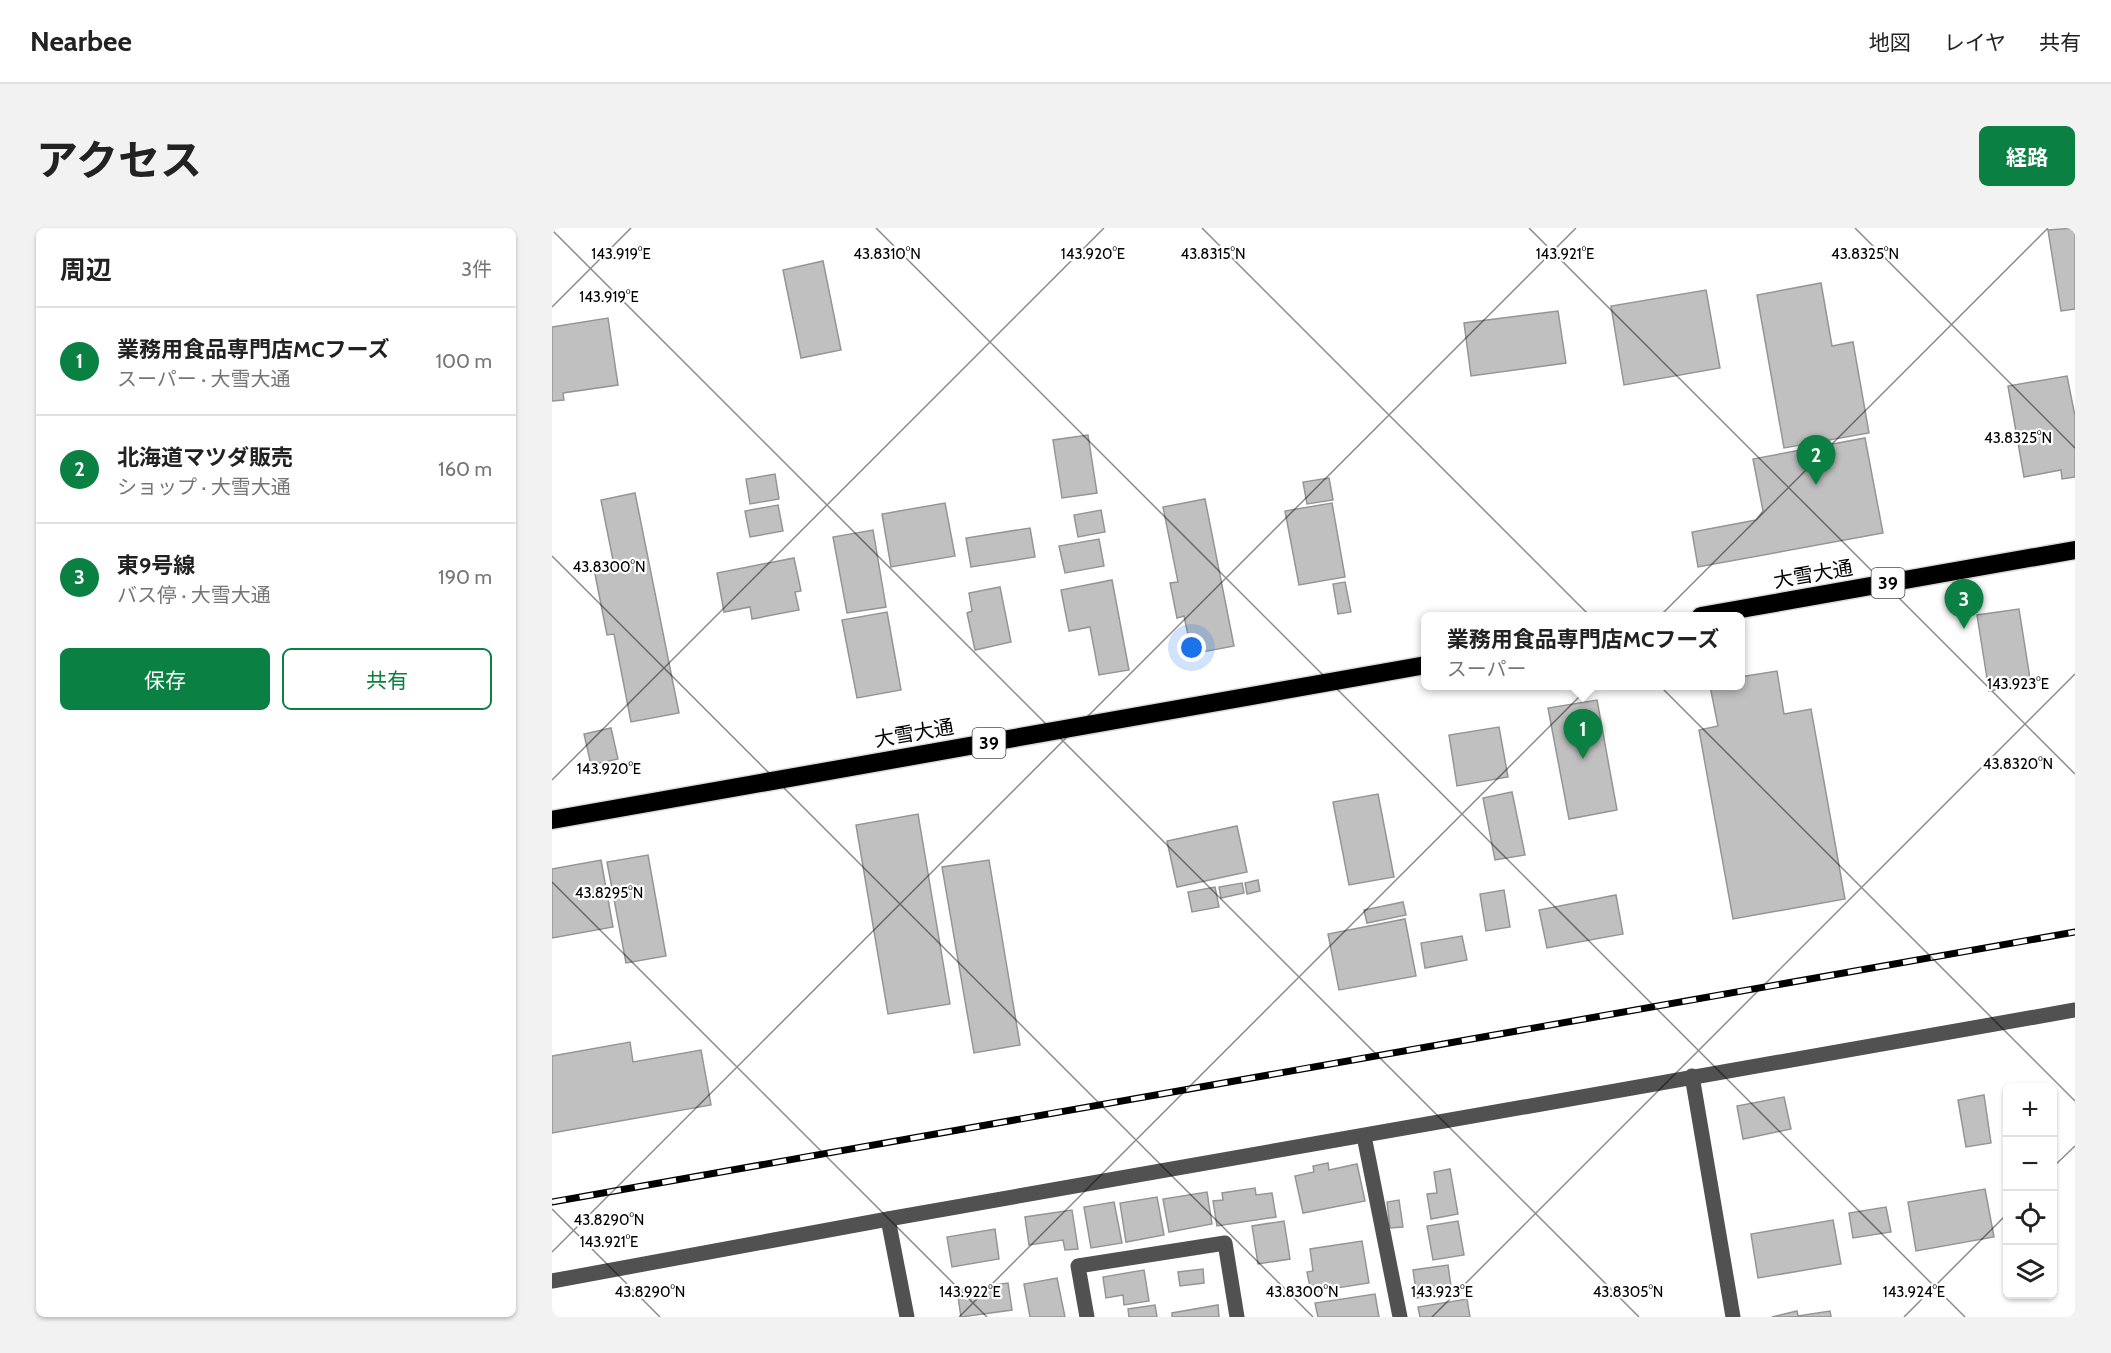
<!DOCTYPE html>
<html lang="ja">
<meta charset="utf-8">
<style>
:root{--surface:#fff;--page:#f2f2f2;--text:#222;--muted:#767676;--line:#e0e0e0;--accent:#0b8043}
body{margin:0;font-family:Cabin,"Noto Sans JP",sans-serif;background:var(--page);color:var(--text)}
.controls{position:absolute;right:18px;bottom:18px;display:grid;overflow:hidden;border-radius:9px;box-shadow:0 2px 4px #0004}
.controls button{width:54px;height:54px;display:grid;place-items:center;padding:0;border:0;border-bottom:2px solid var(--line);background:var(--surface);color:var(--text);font:30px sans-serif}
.you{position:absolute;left:640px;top:420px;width:21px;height:21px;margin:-15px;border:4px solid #fff;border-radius:50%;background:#1a73e8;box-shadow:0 0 0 9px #1a73e833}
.badge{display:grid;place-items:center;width:39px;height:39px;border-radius:50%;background:var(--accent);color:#fff;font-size:20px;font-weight:700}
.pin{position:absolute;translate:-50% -50px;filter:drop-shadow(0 2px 3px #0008)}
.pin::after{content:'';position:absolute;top:32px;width:21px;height:18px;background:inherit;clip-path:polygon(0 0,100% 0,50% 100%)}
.popup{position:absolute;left:869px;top:384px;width:324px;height:78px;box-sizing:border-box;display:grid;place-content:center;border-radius:9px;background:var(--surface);filter:drop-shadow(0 2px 4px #0005);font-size:20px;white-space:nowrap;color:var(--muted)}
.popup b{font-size:22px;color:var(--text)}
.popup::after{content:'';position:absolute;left:50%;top:100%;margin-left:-12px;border:12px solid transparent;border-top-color:var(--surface)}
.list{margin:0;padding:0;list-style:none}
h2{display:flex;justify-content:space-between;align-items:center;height:78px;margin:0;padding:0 24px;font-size:26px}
h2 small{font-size:20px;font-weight:400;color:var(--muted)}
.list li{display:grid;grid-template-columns:39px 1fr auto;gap:18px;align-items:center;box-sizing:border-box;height:108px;padding:0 24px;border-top:2px solid var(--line)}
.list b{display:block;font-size:22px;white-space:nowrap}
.list p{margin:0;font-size:20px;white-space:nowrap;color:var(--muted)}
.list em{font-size:20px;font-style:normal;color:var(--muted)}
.actions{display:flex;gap:12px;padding:18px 24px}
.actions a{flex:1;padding:14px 0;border:2px solid var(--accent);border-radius:9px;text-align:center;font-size:21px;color:var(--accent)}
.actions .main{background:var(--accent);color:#fff}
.icon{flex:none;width:33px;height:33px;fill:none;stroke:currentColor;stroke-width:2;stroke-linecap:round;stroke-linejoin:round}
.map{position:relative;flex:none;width:1523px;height:1089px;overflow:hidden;border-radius:9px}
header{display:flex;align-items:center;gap:36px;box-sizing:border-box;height:84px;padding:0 30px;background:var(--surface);border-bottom:2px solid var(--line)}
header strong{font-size:28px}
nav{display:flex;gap:33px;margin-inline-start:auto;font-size:21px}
.intro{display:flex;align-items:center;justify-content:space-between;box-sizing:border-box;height:144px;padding:0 36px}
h1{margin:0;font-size:42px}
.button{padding:15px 27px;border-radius:9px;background:var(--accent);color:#fff;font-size:21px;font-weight:700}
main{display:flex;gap:36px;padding:0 36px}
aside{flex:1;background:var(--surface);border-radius:9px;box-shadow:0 2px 4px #0004}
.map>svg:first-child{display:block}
</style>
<header>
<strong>Nearbee</strong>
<nav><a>地図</a><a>レイヤ</a><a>共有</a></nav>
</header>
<div class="intro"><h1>アクセス</h1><a class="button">経路</a></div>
<main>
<aside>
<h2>周辺<small>3件</small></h2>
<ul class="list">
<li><span class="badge">1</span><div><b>業務用食品専門店MCフーズ</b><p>スーパー · 大雪大通</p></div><em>100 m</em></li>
<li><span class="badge">2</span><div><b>北海道マツダ販売</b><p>ショップ · 大雪大通</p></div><em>160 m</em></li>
<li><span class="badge">3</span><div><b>東9号線</b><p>バス停 · 大雪大通</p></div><em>190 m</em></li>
</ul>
<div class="actions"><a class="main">保存</a><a>共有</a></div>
</aside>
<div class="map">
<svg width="1523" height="1089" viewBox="0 0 1523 1089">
<rect width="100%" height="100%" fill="#fff"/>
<g fill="#c0c0c0" stroke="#959595" stroke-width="1.5">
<path d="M1523 0V81L1509 83 1496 2Z"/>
<path d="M271 33 289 122 249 130 231 42Z"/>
<path d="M1269 55 1280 118 1301 114 1317 205 1232 220 1205 67Z"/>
<path d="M1154 62 1168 140 1072 157 1059 78Z"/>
<path d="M1006 83 1014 135 919 148 912 95Z"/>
<path d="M56 90 66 157 11 165 12 172 0 173V99Z"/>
<path d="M1515 148 1523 188V249L1510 251 1509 242 1472 249 1456 158Z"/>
<path d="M536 207 545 265 510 270 501 212Z"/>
<path d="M1313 210 1331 305 1146 339 1140 304 1204 292 1211 283 1201 231Z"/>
<path d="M223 246 227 271 198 276 194 251Z"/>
<path d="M777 250 781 272 755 276 751 254Z"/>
<path d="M83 265 127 485 79 494 62 406 55 407 42 341 62 337 49 272Z"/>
<path d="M653 271 682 418 640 426 632 388 625 390 618 355 626 354 611 279Z"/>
<path d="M393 275 403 328 339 339 330 286Z"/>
<path d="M780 275 793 349 747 357 733 283Z"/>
<path d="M226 277 231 303 198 309 193 283Z"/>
<path d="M549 282 553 304 526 309 522 287Z"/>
<path d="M478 300 483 329 419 339 414 310Z"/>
<path d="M321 302 334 379 295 385 281 309Z"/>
<path d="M547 311 552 338 513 345 507 318Z"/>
<path d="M242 330 249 363 243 364 247 382 200 391 198 379 172 384 165 345Z"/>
<path d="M560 352 577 442 547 447 538 399 517 403 509 362Z"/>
<path d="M793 354 799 384 786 386 781 356Z"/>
<path d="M448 359 459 414 423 422 415 385 420 383 417 365Z"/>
<path d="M1467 381 1479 457 1437 463 1425 387Z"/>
<path d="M335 384 349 462 305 470 290 392Z"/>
<path d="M1225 443 1232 486 1259 481 1293 671 1181 691 1147 502 1166 498 1158 458H1188V449Z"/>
<path d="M1045 472 1065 582 1017 591 996 480Z"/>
<path d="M947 499 956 549 905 558 897 507Z"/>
<path d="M59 500 66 531 39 537 32 506Z"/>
<path d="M960 564 973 627 943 632 931 570Z"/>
<path d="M826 566 842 649 797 657 781 574Z"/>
<path d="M366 586 398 776 336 786 304 597Z"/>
<path d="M685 598 695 644 625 659 615 613Z"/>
<path d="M96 627 114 728 74 735 55 634Z"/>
<path d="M49 632 61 699 0 710V641Z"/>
<path d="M437 632 468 817 422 825 390 639Z"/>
<path d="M706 652 708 663 695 666 693 655Z"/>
<path d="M690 655 692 665 669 670 667 659Z"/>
<path d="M663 659 667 679 640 684 636 664Z"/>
<path d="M952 662 958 699 934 703 928 666Z"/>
<path d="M1064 667 1071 706 995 720 987 682Z"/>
<path d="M851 674 854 687 815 695 812 682Z"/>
<path d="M853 691 864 748 787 762 776 706Z"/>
<path d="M910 708 915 732 873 740 869 715Z"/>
<path d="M78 814 81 834 149 822 159 877 0 905V828Z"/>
<path d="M1432 867 1439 915 1414 919 1406 872Z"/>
<path d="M1232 869 1239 901 1191 911 1185 878Z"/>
<path d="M776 935 777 942 805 936 813 973 751 985 743 948 762 944 761 938Z"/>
<path d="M898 941 906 986 879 991 875 966 885 965 882 944Z"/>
<path d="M703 960 704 967 720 965 724 989 665 998 661 973 671 972 670 965Z"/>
<path d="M1433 961 1442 1009 1364 1023 1356 974Z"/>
<path d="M655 964 660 996 617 1004 611 971Z"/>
<path d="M605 969 612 1007 574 1014 568 975Z"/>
<path d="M847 972 851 999 838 1000 835 974Z"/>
<path d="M562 974 570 1015 539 1020 532 979Z"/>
<path d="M1334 979 1339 1004 1301 1010 1297 985Z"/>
<path d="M520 982 526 1021 513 1022 511 1012 477 1017 473 989Z"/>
<path d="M1281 992 1289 1036 1206 1050 1199 1006Z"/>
<path d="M732 993 738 1031 706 1036 700 998Z"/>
<path d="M906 993 912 1027 881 1032 875 998Z"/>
<path d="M443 1001 447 1031 400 1039 395 1009Z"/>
<path d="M810 1013 817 1055 759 1064 755 1044 761 1043 758 1021Z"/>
<path d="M896 1037 900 1065 865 1070 861 1042Z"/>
<path d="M651 1041 652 1055 628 1058 626 1044Z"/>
<path d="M592 1042 597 1073 572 1077 571 1067 554 1070 551 1049Z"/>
<path d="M505 1050 513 1089H478L472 1056Z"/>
<path d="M456 1055 460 1082 409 1089 405 1062Z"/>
<path d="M823 1066 827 1089H766L763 1075Z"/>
<path d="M915 1071 918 1089H868L866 1079Z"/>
<path d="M603 1077 605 1089H577L576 1081Z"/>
<path d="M666 1077 667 1089H620V1085Z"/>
<path d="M1245 1083 1246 1088 1278 1083 1279 1089H1220Z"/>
</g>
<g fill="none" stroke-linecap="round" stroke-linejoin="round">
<g stroke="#dbdbdb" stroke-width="21">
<g id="highway">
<path d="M1149 388 1523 322"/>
<path d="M0 592 874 437"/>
</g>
</g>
<g stroke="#515151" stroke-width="15">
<path d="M1140 848 1181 1089"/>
<path d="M812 908 848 1089"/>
<path d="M336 991 355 1089"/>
<path d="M0 1053 336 991 1523 782"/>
<path d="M535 1089 526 1038 673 1015 685 1089"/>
</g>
<use href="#highway" stroke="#000" stroke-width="18"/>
<g stroke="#000" stroke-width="7">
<path id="rail" d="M0 974 1523 704"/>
</g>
<use href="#rail" stroke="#fff" stroke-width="4.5" stroke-dasharray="14" stroke-linecap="butt"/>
</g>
<path fill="none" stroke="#000" stroke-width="1.5" stroke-opacity="0.45" d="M324 0 1413 1089M650 0 1523 873M977 0 1523 546M1303 0 1523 220M0 2 1087 1089M0 79 79 0M0 328 761 1089M0 552 552 0M0 654 435 1089M1500 940 1523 918M0 981 108 1089M0 1024 1024 0M407 1089 1496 0M880 1089 1523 446M1352 1089 1456 985"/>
<g text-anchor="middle" stroke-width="4.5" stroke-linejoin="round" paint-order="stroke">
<g fill="#fff" stroke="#4c4c4c" stroke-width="1.5">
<rect x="1319.5" y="340" width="33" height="30" rx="4.5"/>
<rect x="420.5" y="500" width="33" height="30" rx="4.5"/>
</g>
<g font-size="18" font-weight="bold" fill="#000">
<text x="1336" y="361">39</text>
<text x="437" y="521">39</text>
</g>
<g font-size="20" fill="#000" stroke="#fff">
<text transform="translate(1261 346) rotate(-10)" y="7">大雪大通</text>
<text transform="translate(362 505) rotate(-10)" y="7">大雪大通</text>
</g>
</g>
<g font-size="15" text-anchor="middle" fill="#000" stroke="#fff" stroke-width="4.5" stroke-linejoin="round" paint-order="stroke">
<text x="335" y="31">43.8310°N</text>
<text x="69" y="31">143.919°E</text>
<text x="541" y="31">143.920°E</text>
<text x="661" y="31">43.8315°N</text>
<text x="1013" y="31">143.921°E</text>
<text x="1313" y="31">43.8325°N</text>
<text x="57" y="74">143.919°E</text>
<text x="1466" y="215">43.8325°N</text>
<text x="57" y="344">43.8300°N</text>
<text x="1466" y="461">143.923°E</text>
<text x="1466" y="541">43.8320°N</text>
<text x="57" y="546">143.920°E</text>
<text x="57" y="670">43.8295°N</text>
<text x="57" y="997">43.8290°N</text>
<text x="57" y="1019">143.921°E</text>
<text x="1362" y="1069">143.924°E</text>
<text x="98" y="1069">43.8290°N</text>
<text x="418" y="1069">143.922°E</text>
<text x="750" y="1069">43.8300°N</text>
<text x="890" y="1069">143.923°E</text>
<text x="1076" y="1069">43.8305°N</text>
</g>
</svg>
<div class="controls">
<button>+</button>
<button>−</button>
<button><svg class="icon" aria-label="locate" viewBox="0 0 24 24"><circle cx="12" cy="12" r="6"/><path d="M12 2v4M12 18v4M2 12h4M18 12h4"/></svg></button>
<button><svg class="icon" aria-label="layers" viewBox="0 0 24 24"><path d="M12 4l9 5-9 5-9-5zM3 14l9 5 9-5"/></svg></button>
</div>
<div class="you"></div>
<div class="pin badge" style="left:1031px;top:531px">1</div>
<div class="popup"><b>業務用食品専門店MCフーズ</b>スーパー</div>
<div class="pin badge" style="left:1264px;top:257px">2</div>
<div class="pin badge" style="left:1412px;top:401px">3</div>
</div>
</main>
